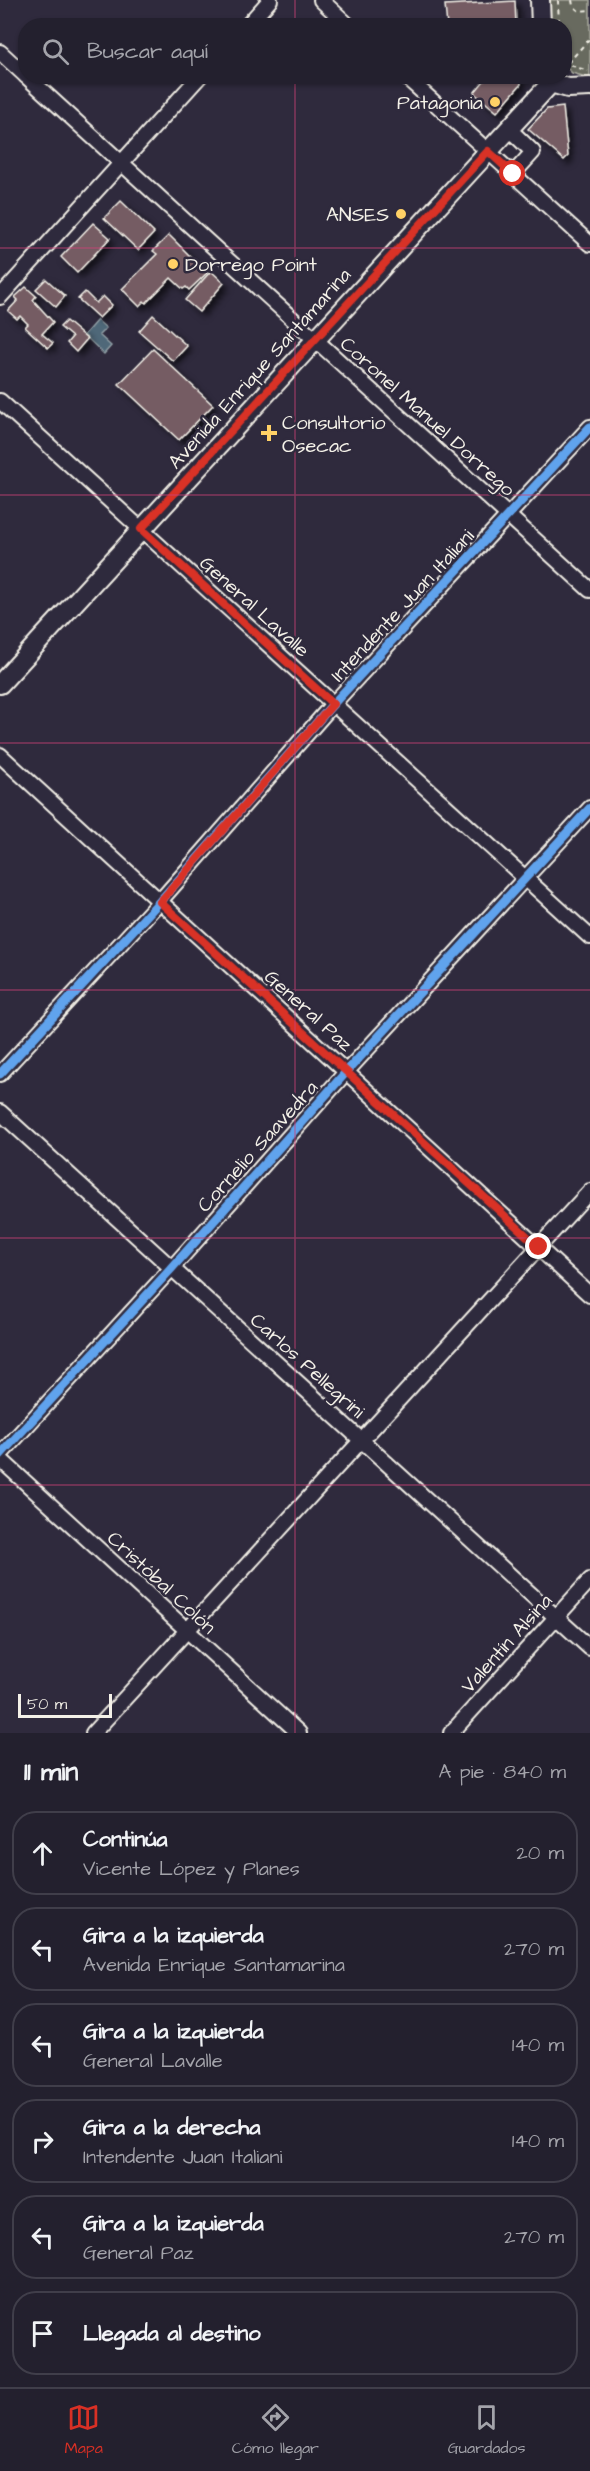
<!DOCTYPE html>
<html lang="es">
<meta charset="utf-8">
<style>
:root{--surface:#23202e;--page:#2b2836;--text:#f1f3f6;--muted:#a3a3aa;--line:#403e4a;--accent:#d93025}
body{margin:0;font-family:"Architects Daughter",sans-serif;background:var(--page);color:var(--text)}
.scale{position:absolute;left:18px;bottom:15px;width:94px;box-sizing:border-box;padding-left:6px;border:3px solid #f4f1e8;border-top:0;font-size:16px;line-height:21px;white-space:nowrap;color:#f4f1e8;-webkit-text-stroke:4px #2f2a3d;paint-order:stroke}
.stop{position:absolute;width:18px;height:18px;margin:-14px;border:4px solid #d93025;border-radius:50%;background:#fff}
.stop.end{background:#d93025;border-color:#fff;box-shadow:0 2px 6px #0008}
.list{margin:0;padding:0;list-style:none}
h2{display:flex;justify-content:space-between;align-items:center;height:78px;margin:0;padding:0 24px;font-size:26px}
h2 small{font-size:20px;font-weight:400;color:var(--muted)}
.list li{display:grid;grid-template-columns:39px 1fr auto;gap:18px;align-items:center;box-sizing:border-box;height:84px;margin:0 12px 12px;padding:0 12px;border:2px solid var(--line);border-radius:24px}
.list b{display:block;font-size:22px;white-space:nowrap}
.list p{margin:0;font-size:20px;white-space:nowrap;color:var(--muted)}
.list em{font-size:20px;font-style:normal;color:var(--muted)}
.icon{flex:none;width:33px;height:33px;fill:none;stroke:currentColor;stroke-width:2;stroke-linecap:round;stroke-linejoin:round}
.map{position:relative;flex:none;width:590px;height:1733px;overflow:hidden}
.search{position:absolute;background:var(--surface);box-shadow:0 2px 4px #0004;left:18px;right:18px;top:18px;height:66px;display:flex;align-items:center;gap:15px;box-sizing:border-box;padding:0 21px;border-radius:24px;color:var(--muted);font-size:22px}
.sheet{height:654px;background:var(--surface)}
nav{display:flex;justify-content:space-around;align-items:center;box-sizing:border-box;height:84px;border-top:2px solid var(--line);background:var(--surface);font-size:16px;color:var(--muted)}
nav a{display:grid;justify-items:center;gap:3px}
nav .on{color:var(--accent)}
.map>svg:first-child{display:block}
</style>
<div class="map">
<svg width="590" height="1733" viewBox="0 0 590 1733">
<defs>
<filter id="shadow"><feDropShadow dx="4.5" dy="4.5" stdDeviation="3" flood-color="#0009"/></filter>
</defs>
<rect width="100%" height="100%" fill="#2f2a3d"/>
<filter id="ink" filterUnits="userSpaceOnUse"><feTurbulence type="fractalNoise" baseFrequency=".0167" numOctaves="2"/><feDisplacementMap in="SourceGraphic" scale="12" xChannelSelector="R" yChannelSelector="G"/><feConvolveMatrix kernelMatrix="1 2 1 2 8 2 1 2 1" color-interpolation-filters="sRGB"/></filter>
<g filter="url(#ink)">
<path fill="#676b5e" stroke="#aeaea3" stroke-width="1.5" d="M549 0H590V78L572 73 565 66 564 26 550 25Z"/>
<path fill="#4f6879" stroke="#919fa5" stroke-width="1.5" d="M97 320 106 328 99 335 111 346 104 354 84 335Z"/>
<g fill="#745c64" stroke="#f4f1e8" stroke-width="1.5" filter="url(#shadow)">
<path d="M515 1 516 26H447L445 5Z"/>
<path d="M488 76H520L521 84 497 112 474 93Z"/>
<path d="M563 107 568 156 564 160 528 129 547 109Z"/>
<path d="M121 201 154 233 138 250 104 218Z"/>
<path d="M93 223 110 238 77 273 61 257Z"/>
<path d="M169 235 207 273 189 290 186 287 183 289 171 278 146 303 144 301 139 306 122 289 157 254 153 251Z"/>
<path d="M211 271 224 283 199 312 185 300Z"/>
<path d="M46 279 65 296 56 307 36 289Z"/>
<path d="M26 287 36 296 33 300 53 322 42 334 53 343 48 348 25 327 28 324 20 316 17 319 8 311 18 300 15 297Z"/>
<path d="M85 292 96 303 103 296 112 305 99 318 78 299Z"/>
<path d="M153 315 187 346 173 361 139 331Z"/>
<path d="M66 321 87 339 76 352 67 343 72 337 60 327Z"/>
<path d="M153 349 213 405 179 440 119 384Z"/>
</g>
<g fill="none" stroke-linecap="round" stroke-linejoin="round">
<g stroke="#f4f1e8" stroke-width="18">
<g id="minor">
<path d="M321 0 349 26"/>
<path d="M247 26 270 0"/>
<path d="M0 52 26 76"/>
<path d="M26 76 590 590"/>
<path d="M405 76 590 244"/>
<path d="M508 128 533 152 513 174"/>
<path d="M0 297 200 76"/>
<path d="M0 401 590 937"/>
<path d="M0 755 590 1295"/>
<path d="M0 1074 160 901 333 704 590 427"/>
<path d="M0 1112 590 1648"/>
<path d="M0 1455 171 1269 347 1071 590 808"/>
<path d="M0 1459 299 1733"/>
<path d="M93 1733 590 1191"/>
<path d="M451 1733 590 1580"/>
</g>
</g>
<g stroke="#f4f1e8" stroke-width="22">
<g id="major">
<path d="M540 0 541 26"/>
<path d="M548 76 551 83 568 88 590 87"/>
<path d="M0 684 551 83"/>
</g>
</g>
<g stroke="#f4f1e8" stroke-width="2" stroke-dasharray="4.5 4.5" stroke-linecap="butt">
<path d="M558 0 559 26"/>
<path d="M572 0 573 6 579 11 590 10"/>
<path d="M564 59 573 66 588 71"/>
<path d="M568 63 590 38"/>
</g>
<use href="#minor" stroke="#2f2a3d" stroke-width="14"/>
<use href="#major" stroke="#2f2a3d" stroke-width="18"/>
<g stroke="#2f2a3d" stroke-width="13">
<g id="cycleway">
<path d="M0 1074 160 901 333 704 590 427"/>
<path d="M0 1455 171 1269 347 1071 590 808"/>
</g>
</g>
<use href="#cycleway" stroke="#60a3ed" stroke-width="9"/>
</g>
</g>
<g fill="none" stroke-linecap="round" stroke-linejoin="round" filter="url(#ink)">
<path stroke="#d93025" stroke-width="8" d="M513 174 488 151 141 529 333 704 160 902 539 1247"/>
</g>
<path fill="none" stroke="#cc4377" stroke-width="1.5" stroke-opacity="0.55" d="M295 0V26M295 76V1733M0 248H590M0 495H590M0 743H590M0 990H590M0 1238H590M0 1485H590"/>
<g fill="#ffd166" stroke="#2f2a3d" stroke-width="2">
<circle cx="495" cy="102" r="6"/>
<circle cx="401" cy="214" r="6"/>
<circle cx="173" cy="264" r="6"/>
<path d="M266 424h6v6h6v6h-6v6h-6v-6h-6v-6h6z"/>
</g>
<g text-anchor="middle" stroke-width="5" stroke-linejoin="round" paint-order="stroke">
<g font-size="20" fill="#f4f1e8" stroke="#2f2a3d" text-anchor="end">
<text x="483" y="109">Patagonia</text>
<text x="389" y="221">ANSES</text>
<text x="185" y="271" text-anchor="start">Dorrego Point</text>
<text x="282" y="429" text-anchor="start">Consultorio<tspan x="282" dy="23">Osecac</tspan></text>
</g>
<g font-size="20" fill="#f4f1e8" stroke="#2f2a3d">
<text transform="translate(259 368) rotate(-48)" y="7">Avenida Enrique Santamarina</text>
<text transform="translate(428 416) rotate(42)" y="7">Coronel Manuel Dorrego</text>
<text transform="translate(402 605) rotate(-47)" y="7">Intendente Juan Italiani</text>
<text transform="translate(255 606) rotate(42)" y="7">General Lavalle</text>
<text transform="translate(309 1010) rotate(42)" y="7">General Paz</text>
<text transform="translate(257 1146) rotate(-48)" y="7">Cornelio Saavedra</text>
<text transform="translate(308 1365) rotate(42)" y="7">Carlos Pellegrini</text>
<text transform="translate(162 1582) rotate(43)" y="7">Cristóbal Colón</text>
<text transform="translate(506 1643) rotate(-48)" y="7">Valentín Alsina</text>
</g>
</g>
</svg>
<div class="scale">50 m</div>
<div class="stop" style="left:513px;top:174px"></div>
<div class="stop end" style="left:539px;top:1247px"></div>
<div class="search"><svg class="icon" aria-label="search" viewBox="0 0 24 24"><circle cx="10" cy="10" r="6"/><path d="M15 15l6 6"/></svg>Buscar aquí</div>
</div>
<section class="sheet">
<h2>11 min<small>A pie · 840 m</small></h2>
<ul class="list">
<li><svg class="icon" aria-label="ahead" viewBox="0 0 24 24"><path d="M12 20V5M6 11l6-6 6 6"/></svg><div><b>Continúa</b><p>Vicente López y Planes</p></div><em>20 m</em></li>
<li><svg class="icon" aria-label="left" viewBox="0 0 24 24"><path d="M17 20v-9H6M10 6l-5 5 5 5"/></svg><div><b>Gira a la izquierda</b><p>Avenida Enrique Santamarina</p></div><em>270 m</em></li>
<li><svg class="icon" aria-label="left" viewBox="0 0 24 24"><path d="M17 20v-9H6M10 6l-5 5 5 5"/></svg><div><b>Gira a la izquierda</b><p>General Lavalle</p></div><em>140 m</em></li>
<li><svg class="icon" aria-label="right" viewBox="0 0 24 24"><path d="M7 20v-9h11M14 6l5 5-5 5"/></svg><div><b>Gira a la derecha</b><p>Intendente Juan Italiani</p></div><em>140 m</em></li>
<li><svg class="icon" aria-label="left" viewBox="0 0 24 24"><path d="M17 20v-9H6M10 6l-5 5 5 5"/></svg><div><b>Gira a la izquierda</b><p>General Paz</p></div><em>270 m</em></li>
<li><svg class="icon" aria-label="arrive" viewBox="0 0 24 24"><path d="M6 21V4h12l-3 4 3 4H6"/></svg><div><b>Llegada al destino</b></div></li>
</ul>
</section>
<nav>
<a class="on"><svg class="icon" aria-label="map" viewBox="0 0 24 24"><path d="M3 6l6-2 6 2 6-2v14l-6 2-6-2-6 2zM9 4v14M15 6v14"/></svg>Mapa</a>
<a><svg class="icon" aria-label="directions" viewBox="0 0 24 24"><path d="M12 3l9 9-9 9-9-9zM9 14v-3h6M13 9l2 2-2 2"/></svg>Cómo llegar</a>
<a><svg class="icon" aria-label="saved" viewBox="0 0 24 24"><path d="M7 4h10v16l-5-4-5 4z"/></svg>Guardados</a>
</nav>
